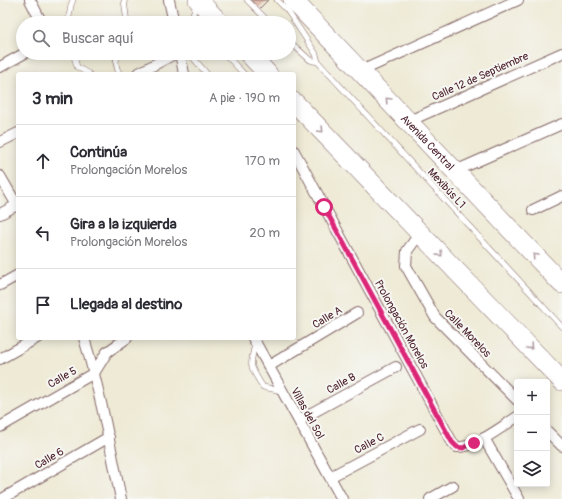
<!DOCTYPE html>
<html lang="es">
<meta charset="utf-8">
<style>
:root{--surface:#fff;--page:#f2f2f3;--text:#2b2b33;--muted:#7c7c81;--line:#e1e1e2}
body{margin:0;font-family:Pangolin,sans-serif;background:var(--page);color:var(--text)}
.controls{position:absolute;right:12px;bottom:12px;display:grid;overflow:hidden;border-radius:4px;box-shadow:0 2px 10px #0003}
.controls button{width:36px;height:36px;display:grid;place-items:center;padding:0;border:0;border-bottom:1px solid var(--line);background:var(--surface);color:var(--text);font:20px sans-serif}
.stop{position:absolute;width:12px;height:12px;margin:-9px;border:3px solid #db2777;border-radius:50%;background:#fff}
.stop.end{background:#db2777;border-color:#fff;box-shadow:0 1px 4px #0008}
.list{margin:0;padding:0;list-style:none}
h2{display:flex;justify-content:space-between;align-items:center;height:52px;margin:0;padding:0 16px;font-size:17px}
h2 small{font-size:13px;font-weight:400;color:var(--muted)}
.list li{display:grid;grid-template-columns:26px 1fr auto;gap:12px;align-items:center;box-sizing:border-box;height:72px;padding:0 16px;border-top:1px solid var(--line)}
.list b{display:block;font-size:15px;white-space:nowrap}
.list p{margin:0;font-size:13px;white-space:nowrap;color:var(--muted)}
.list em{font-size:13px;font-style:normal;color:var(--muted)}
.icon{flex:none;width:22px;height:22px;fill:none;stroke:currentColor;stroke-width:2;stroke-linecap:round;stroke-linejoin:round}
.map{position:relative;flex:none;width:562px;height:499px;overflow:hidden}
.search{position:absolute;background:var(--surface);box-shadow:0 2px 10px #0003;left:16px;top:16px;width:280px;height:44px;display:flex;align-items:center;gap:10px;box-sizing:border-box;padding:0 14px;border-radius:22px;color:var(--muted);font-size:15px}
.panel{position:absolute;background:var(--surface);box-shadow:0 2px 10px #0003;left:16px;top:72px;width:280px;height:268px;border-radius:4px}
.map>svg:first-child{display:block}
</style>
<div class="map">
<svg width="562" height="499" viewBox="0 0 562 499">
<rect width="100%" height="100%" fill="#f6f6f2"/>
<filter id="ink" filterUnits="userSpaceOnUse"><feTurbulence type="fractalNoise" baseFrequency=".025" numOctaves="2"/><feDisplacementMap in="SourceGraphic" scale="8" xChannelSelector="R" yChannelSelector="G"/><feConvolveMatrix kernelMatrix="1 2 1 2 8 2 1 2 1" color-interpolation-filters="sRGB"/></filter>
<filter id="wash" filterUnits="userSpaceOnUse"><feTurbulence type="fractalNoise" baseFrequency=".012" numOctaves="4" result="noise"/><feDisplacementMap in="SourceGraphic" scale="16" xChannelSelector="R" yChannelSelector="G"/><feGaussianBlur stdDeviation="0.9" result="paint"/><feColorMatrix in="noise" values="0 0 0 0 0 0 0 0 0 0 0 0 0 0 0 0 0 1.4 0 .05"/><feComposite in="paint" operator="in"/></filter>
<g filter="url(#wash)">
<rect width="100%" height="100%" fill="#eeead5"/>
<g id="blocks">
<path fill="#d8a896" d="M250 0H268L259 9Z"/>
</g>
</g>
<g filter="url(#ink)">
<use href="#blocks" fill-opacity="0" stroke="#836666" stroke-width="1"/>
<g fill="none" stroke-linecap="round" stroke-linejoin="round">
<g stroke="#836666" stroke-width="6">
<g id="lane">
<path d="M124 0 127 23"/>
<path d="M247 0 270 23"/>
<path d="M277 0 287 10 316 54 318 62"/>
<path d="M68 23 71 5 73 0"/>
<path d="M180 23 191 19 195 23"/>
<path d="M190 23 196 5"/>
<path d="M289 41 310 60 318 62 562 327"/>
<path d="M73 53 77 67 89 74"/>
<path d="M118 53C115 61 115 67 120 74"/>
<path d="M189 53 207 74"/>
<path d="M224 53 244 74"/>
<path d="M255 344C249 368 250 366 263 387L282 391"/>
</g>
</g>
<g stroke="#836666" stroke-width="12">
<g id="street">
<path d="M30 0 42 23"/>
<path d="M169 0 174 23"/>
<path d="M180 53 184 74"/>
<path d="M0 67 25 53"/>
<path d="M361 71 518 0"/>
<path d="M137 74 176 53"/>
<path d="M409 121 562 53"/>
<path d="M0 142 18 133"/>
<path d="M294 151 452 442 457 447C473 449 503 426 517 417"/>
<path d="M455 171 562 124"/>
<path d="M0 176 18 207"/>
<path d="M533 210 562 196"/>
<path d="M0 214 17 205"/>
<path d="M420 233 407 251 406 266 435 317 517 400"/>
<path d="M0 285 18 275"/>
<path d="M84 338C100 391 110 445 121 499"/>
<path d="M253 338 342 499"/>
<path d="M0 359 37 338"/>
<path d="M269 366 357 313"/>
<path d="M299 420 396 367"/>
<path d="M0 427 94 373 107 352 127 338"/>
<path d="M547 431 562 446"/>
<path d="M484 438 519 499"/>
<path d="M330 477 420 429"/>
<path d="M2 499 109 437"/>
<path d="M430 499 453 486"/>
</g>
</g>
<g stroke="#836666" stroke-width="20">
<g id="highway">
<path d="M198 0 220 23"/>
<path id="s1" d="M293 0 562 284"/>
<path d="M248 53 268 74"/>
<path d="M294 102 562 381"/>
</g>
</g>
<use href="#lane" stroke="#fff" stroke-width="5"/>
<use href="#street" stroke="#fff" stroke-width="10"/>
<use href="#highway" stroke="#fff" stroke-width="19"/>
</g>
<defs><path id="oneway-chevron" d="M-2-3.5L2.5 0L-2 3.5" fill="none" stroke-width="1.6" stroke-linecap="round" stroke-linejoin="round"/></defs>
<g stroke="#ae9aa0">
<use href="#oneway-chevron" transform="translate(388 100) rotate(-134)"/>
<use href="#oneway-chevron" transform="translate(321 130) rotate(46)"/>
<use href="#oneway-chevron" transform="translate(440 254) rotate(46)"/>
<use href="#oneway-chevron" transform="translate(535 256) rotate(-133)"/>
<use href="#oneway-chevron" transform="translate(530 347) rotate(46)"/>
</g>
</g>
<g fill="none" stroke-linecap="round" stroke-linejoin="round" filter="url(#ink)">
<path stroke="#db2777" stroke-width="5" d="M324 207 452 442 457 447 463 448 474 443"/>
</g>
<g text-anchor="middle" stroke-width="4" stroke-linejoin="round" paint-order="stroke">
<g font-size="11" fill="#4a1f2b" stroke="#f6f6f2">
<text transform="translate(480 76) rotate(-24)" y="4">Calle 12 de Septiembre</text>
<text dy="4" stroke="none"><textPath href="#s1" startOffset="196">Avenida Central</textPath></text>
<text transform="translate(447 188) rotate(47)" y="4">Mexibús L1</text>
<text transform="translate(327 317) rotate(-31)" y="4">Calle A</text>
<text transform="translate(402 324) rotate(61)" y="4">Prolongación Morelos</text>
<text transform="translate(468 333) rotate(46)" y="4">Calle Morelos</text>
<text transform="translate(62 377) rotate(-30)" y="4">Calle 5</text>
<text transform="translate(341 383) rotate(-29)" y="4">Calle B</text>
<text transform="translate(308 413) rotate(61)" y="4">Villas del Sol</text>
<text transform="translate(369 443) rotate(-28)" y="4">Calle C</text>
<text transform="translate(49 458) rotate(-30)" y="4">Calle 6</text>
</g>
</g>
</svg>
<div class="controls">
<button>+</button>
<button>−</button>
<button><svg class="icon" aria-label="layers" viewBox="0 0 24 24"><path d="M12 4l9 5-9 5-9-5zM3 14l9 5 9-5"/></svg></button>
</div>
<div class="stop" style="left:324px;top:207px"></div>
<div class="stop end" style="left:474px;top:443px"></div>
<div class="search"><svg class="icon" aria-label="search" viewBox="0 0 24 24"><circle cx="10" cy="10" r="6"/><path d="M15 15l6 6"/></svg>Buscar aquí</div>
<section class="panel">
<h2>3 min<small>A pie · 190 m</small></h2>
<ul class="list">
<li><svg class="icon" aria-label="ahead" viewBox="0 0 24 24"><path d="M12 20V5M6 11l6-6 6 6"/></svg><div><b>Continúa</b><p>Prolongación Morelos</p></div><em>170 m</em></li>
<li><svg class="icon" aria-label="left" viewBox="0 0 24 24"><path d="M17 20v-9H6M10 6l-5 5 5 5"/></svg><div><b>Gira a la izquierda</b><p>Prolongación Morelos</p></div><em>20 m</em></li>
<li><svg class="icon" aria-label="arrive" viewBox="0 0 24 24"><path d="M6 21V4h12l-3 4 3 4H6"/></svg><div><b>Llegada al destino</b></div></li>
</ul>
</section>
</div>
